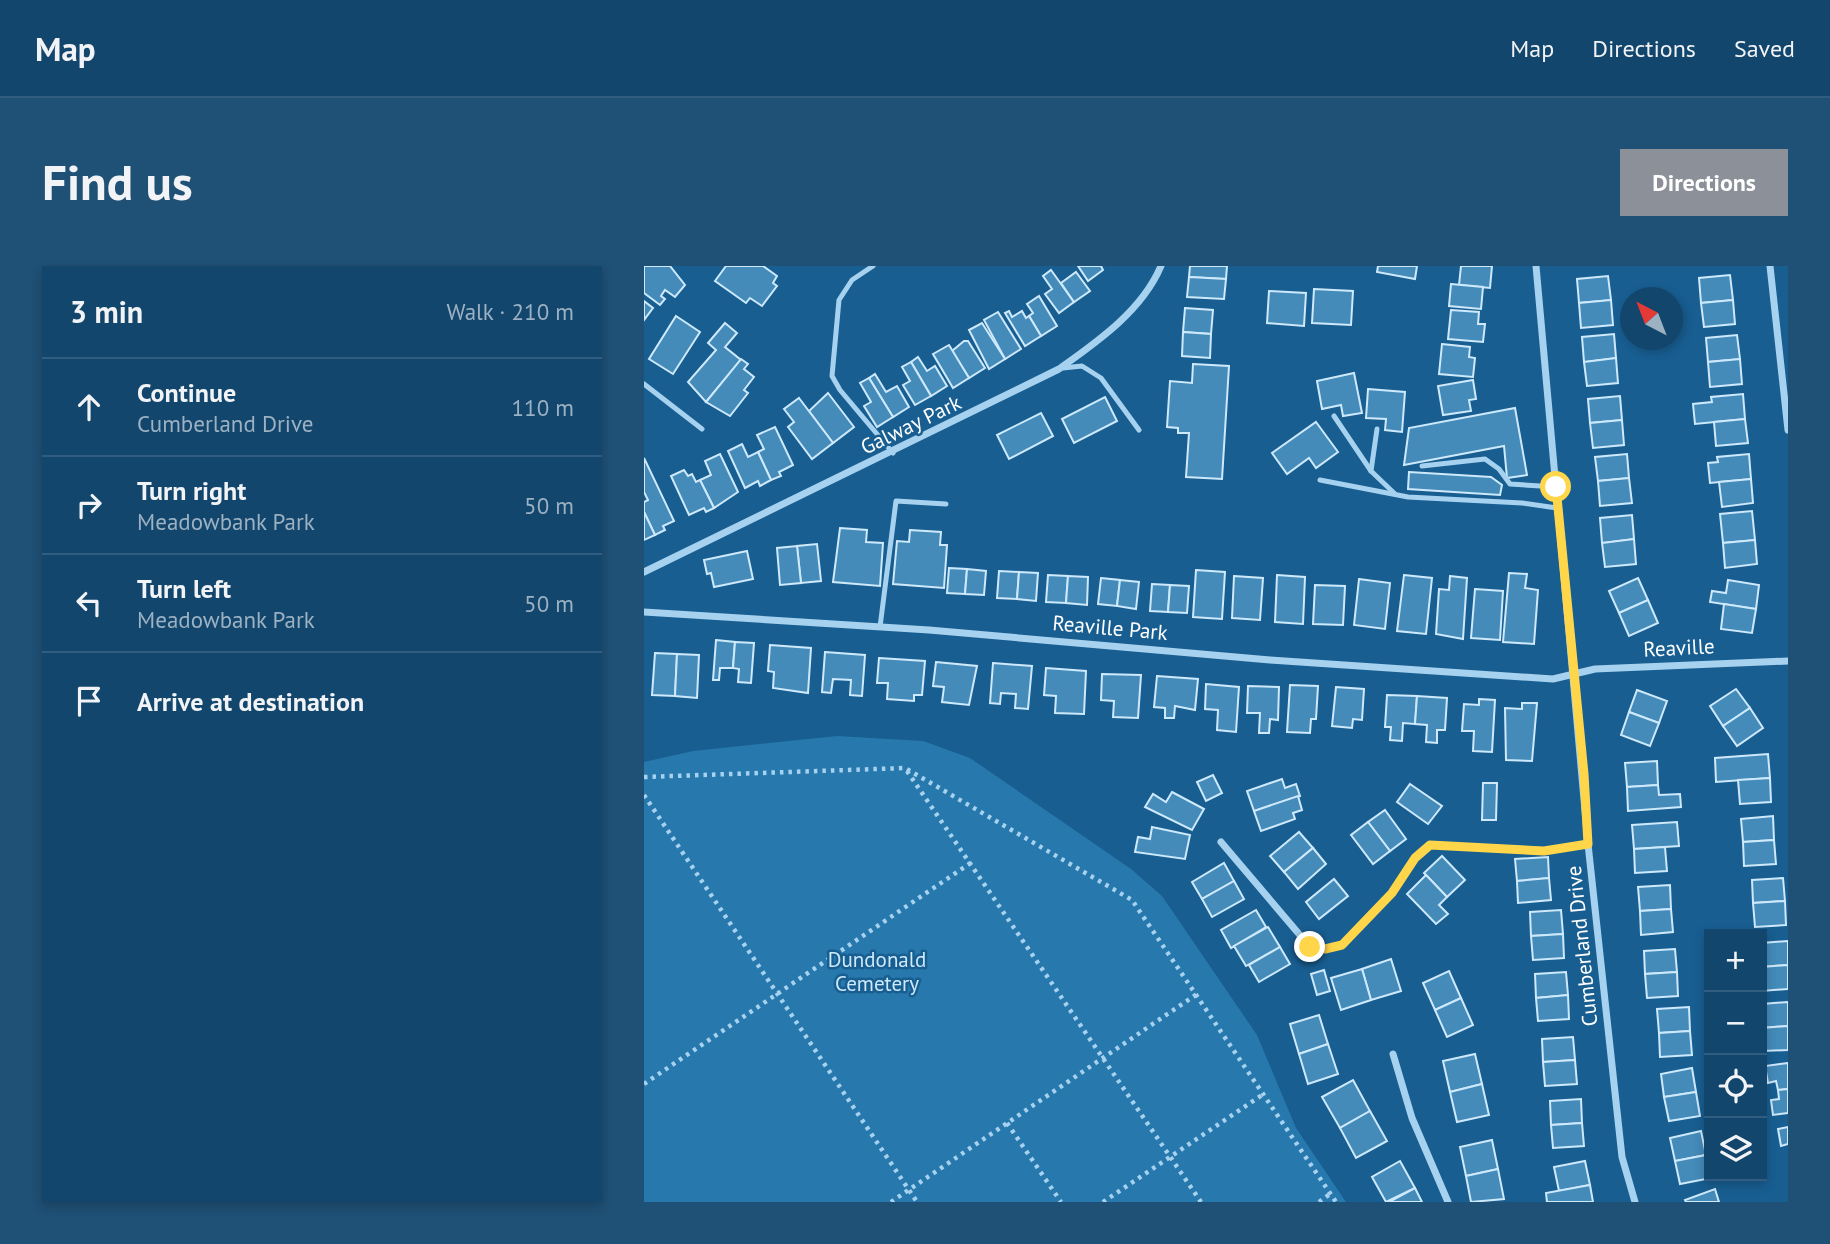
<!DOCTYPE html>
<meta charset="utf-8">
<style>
:root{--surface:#12466d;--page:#1f5075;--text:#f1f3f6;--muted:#9cb1c2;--line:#315e80;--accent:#8c9099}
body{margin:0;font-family:"PT Sans",sans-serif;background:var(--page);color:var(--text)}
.controls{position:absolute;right:21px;bottom:21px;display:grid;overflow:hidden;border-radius:0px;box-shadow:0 4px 10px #0003}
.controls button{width:63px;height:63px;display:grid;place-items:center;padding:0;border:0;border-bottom:2px solid var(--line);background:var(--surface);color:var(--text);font:35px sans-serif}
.compass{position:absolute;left:976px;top:21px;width:63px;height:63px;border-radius:50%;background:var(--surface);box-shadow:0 4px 10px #0003;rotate:318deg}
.stop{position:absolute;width:21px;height:21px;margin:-16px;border:5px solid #ffd54a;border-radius:50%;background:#fff}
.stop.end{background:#ffd54a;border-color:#fff;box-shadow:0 2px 7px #0008}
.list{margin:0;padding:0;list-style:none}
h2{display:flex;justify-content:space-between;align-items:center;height:91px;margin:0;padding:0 28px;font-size:30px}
h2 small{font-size:23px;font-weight:400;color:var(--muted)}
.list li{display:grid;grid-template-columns:46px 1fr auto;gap:21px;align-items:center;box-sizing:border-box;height:98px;padding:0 28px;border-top:2px solid var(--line)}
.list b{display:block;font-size:26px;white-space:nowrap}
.list p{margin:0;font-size:23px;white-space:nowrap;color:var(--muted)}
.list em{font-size:23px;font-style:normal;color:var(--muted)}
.icon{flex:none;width:38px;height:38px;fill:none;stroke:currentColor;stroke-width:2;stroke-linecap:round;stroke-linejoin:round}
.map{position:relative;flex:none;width:1144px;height:936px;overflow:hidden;border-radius:0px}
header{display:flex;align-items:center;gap:42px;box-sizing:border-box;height:98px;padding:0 35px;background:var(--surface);border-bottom:2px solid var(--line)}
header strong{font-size:33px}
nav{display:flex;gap:38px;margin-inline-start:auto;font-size:24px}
.intro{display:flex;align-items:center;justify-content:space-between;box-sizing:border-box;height:168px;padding:0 42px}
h1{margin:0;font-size:49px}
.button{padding:18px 32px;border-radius:0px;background:var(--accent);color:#fff;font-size:24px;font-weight:700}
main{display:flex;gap:42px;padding:0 42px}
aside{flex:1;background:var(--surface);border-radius:0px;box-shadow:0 4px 10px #0003}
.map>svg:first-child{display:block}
</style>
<header>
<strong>Map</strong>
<nav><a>Map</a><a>Directions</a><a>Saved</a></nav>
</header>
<div class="intro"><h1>Find us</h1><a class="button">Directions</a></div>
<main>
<aside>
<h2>3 min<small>Walk · 210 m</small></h2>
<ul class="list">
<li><svg class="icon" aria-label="ahead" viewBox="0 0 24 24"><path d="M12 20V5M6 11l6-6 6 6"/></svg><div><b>Continue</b><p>Cumberland Drive</p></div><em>110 m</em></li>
<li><svg class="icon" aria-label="right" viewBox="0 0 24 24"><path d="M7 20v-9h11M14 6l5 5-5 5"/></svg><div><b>Turn right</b><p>Meadowbank Park</p></div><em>50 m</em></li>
<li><svg class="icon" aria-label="left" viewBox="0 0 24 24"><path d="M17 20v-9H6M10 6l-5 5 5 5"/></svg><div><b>Turn left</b><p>Meadowbank Park</p></div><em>50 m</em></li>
<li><svg class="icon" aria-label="arrive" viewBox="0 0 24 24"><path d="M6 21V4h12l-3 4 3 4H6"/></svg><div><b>Arrive at destination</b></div></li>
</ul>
</aside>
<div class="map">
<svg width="1144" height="936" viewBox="0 0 1144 936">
<rect width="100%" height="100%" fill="#185e91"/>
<path fill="#2778ad" d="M193 470 279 475 326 492 487 603 518 630 613 769 652 862 702 936H0V496L49 485Z"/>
<g fill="#448bba" stroke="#cde9fb" stroke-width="2">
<path d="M0 0H26L41 19 31 31 21 24 17 30 21 33 16 39 0 27Z"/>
<path d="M82 0H119L133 10 129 17 133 20 118 40 106 32 102 37 71 15Z"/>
<path d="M434 0H457L459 4 444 15Z"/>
<path d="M546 0H583L582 13 545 11Z"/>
<path d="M734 0H773L771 13 733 6Z"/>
<path d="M817 0H848L846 22 815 19Z"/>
<path d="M407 4 430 36 415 47 401 28 408 23 399 10Z"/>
<path d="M432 6 446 25 430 36 417 17Z"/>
<path d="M1086 9 1089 34 1057 37 1055 12Z"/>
<path d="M964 10 967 34 935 37 933 13Z"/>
<path d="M545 11 582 13 580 33 543 31Z"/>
<path d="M807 18 839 21 837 43 805 40Z"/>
<path d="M670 23 709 25 707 59 668 57Z"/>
<path d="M625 25 662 27 660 60 623 57Z"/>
<path d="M395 30 413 60 397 70 385 50 389 47 383 38Z"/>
<path d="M967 34 969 59 937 62 935 37Z"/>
<path d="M1089 34 1091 58 1060 61 1057 37Z"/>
<path d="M0 35 9 42 0 54Z"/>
<path d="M541 42 569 44 567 68 539 66Z"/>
<path d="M807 44 835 46 834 58H841L839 76 804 73Z"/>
<path d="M365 45 368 51 378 45 382 52 385 50 397 70 381 80 361 47Z"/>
<path d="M354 46 377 83 361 93 340 54Z"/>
<path d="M32 50 56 66 29 108 5 93Z"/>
<path d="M81 57 93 67 81 81 97 94 62 136 44 116 72 84 64 77Z"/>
<path d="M338 57 361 93 345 103 325 64Z"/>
<path d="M539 66 567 68 566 92 538 90Z"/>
<path d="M970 68 972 92 940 96 938 71Z"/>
<path d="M1093 69 1096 93 1064 96 1062 72Z"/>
<path d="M320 75H324L341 102 325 112 308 85Z"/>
<path d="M798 78 826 81 825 91 831 92 829 111 795 108Z"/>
<path d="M305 79 325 112 309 122 289 88Z"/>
<path d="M274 91 283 105 291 100 303 120 287 130 267 96Z"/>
<path d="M972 92 974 117 943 120 940 96Z"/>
<path d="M97 93 104 98 100 103 110 111 100 124 104 127 86 150 62 136Z"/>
<path d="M1096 93 1098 118 1066 121 1064 96Z"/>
<path d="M267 96 287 130 271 139 259 119 266 115 258 101Z"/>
<path d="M549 98 585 100 578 213 542 211 545 167H534V162L523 161 526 115 548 117Z"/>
<path d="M710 107 718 147 699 150 697 139 678 143 673 115Z"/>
<path d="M231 108 242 126 253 120 265 141 249 151 225 112Z"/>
<path d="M225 112 249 151 233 161 220 140 227 136 216 117Z"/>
<path d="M829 114 832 133 825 134 827 145 799 149 794 120Z"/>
<path d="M724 123 761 126 758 166 741 164 742 153 722 152Z"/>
<path d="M184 127 210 161 189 177 165 145Z"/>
<path d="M1099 128 1101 153 1051 158 1049 138 1068 136 1067 131Z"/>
<path d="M976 130 978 154 946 157 944 133Z"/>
<path d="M461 131 473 155 430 177 418 153Z"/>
<path d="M155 132 189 177 168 193 144 161 150 156 140 143Z"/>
<path d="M871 142 883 209 863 212 860 180 760 199 765 162Z"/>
<path d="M397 147 409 170 365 193 353 169Z"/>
<path d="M1101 153 1104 177 1072 180 1070 156Z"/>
<path d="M978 154 980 179 949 182 946 157Z"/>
<path d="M672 156 694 186 672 202 665 192 643 208 628 187Z"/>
<path d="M131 161 149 199 135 206 137 210 127 214 114 186 120 183 113 169Z"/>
<path d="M98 178 104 191 114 186 127 214 116 220 114 215 101 222 84 185Z"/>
<path d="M76 188 94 226 70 242 56 214 67 209 61 195Z"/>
<path d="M983 188 985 212 954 215 951 191Z"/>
<path d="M1105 188 1107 213 1066 217 1064 197 1074 196 1073 191Z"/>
<path d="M0 192 30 255 19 260 21 264 11 269 0 246V236L4 234 0 226Z"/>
<path d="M40 204 44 210 48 208 52 216 56 214 70 242 62 246 60 242 45 249 27 210Z"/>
<path d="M765 206 847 211 858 219 856 229 764 223Z"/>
<path d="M985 212 988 237 956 240 954 215Z"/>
<path d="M1107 213 1109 237 1078 241 1075 216Z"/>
<path d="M1108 245 1111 274 1079 277 1076 248Z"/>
<path d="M0 246 11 269 0 274Z"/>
<path d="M988 249 990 273 958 277 956 252Z"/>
<path d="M196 262 223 264 222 276 239 277 236 320 189 316Z"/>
<path d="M266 264 297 266 296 279H303L300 322 249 318 253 275 265 276Z"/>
<path d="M990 273 992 298 961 301 958 277Z"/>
<path d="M1111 274 1113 298 1081 302 1079 277Z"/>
<path d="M173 278 177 315 157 317 153 280Z"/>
<path d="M153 280 157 317 136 319 133 282Z"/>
<path d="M103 285 109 313 70 321 67 307 63 308 60 294Z"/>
<path d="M305 302 323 303 321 328 303 327Z"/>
<path d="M323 303 342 305 340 329 321 328Z"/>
<path d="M552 304 581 306 578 353 549 351Z"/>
<path d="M355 305 375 306 373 333 353 332Z"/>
<path d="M375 306 394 307 392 335 373 333Z"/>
<path d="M865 307 883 308 881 322 894 324 890 378 859 376Z"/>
<path d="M404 309 424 310 422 337 402 336Z"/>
<path d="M633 309 661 311 659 358 631 356Z"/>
<path d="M760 309 788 312 782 368 753 365Z"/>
<path d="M424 310 444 311 443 339 422 337Z"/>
<path d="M590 310 619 312 616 354 588 352Z"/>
<path d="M806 310 823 312 819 373 792 368 795 323 805 324Z"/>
<path d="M457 312 476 314 473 340 454 338Z"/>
<path d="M994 312 1004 334 975 347 965 325Z"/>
<path d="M715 313 746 317 741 363 710 359Z"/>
<path d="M476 314 495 316 492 343 473 340Z"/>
<path d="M1084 314 1115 319 1112 343 1066 336 1068 325 1082 327Z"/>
<path d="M508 318 526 319 524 346 506 345Z"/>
<path d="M526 319 545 320 543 347 524 346Z"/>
<path d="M671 319 701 320 699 359 669 358Z"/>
<path d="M831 323 859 325 856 374 827 372Z"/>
<path d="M1004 334 1014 357 985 370 975 347Z"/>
<path d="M1080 338 1112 343 1108 367 1077 363Z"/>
<path d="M72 374 91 376 89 402H76L75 414H69Z"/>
<path d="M91 376 110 377 107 417 94 416 95 403 89 402Z"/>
<path d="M126 379 167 382 164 427 129 422 130 406 124 405Z"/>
<path d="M181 386 221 389 218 430 206 429 207 414 189 413 187 427 178 426Z"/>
<path d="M11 387 33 388 31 430 8 429Z"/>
<path d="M33 388 55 389 53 432 31 430Z"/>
<path d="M235 392 281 395 278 429H270V435L243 433 244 417H233Z"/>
<path d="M292 396 333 400 325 439 298 436 300 421 289 420Z"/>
<path d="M349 397 388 400 384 443 371 442 372 428 357 427 356 438 346 437Z"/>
<path d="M402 402 442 405 440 448 411 447 412 430 400 429Z"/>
<path d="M458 408 497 409 494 452 469 451 470 435 457 434Z"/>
<path d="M513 410 554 413 551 444 531 440 530 452H521V442L510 441Z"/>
<path d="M562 418 595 421 592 466 573 464 574 444 561 443Z"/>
<path d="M646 419 674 420 672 453H667L666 467 643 466Z"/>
<path d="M604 420 635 421 634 454 626 453 625 467H615L616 447H603Z"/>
<path d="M692 421 720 423 718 454 709 453 708 462 688 460Z"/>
<path d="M1092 423 1106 442 1079 460 1066 440Z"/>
<path d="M993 424 1023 435 1015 457 985 446Z"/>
<path d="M743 429 773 430 771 458 759 457 758 475 746 474 747 461H741Z"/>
<path d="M773 430 803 432 801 464H793V477L782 476 783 459 771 458Z"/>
<path d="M835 433 851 434 848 486 829 485 830 465H818L820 438 835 439Z"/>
<path d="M878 437H893L888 495 862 494 861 442 878 443Z"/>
<path d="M1106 442 1119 462 1093 480 1079 460Z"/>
<path d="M985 446 1015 457 1006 480 977 469Z"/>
<path d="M1124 488 1126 512 1072 516 1071 492Z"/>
<path d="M1013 495 1014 519 983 521 981 497Z"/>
<path d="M569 509 578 527 562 535 553 516Z"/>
<path d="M1126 512 1127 536 1096 538 1094 514Z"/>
<path d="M638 513 641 522 652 518 656 530 610 545 603 525Z"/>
<path d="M839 517H853L852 554H838Z"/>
<path d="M766 518 798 540 784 558 753 536Z"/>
<path d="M1014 519 1015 529 1036 528 1037 541 984 545 983 521Z"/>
<path d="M528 526 560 543 548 564 501 541 509 528 522 536Z"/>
<path d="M654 530 658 544 649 547 651 553 617 565 610 545Z"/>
<path d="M741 544 762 573 746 585 724 556Z"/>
<path d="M1129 550 1130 574 1099 576 1097 553Z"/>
<path d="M724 556 746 585 729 598 707 569Z"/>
<path d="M1033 556 1035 580 990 583 988 559Z"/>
<path d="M508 561 546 569 541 593 491 586 494 571 506 573Z"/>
<path d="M655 566 669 582 640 606 626 590Z"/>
<path d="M1130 574 1132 598 1100 600 1099 576Z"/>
<path d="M1021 581 1023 605 991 607 990 583Z"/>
<path d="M669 582 682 598 654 623 640 606Z"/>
<path d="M798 590 821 614 803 631 780 607Z"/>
<path d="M904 591 905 612 873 615 871 593Z"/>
<path d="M580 597 590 615 558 633 548 616Z"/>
<path d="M782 609 803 631 795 639 804 648 792 658 763 628Z"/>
<path d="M905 612 907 634 874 637 873 615Z"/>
<path d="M1139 612 1141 635 1109 637 1108 614Z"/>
<path d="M690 613 704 630 675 653 662 636Z"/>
<path d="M590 615 600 633 568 651 558 633Z"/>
<path d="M1026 619 1027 643 996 645 994 621Z"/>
<path d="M1141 635 1142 659 1111 661 1109 637Z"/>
<path d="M1027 643 1029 666 997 669 996 645Z"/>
<path d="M612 644 622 661 587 682 577 664Z"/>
<path d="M917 644 919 668 887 670 886 646Z"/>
<path d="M624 661 636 681 602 700 590 680Z"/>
<path d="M919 668 920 692 889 694 887 670Z"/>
<path d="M1144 675V699L1118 701V677Z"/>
<path d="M636 681 646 698 615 716 605 699Z"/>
<path d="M1031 683 1033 706 1001 708 1000 685Z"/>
<path d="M747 693 757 725 727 734 718 703Z"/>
<path d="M1144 699V723L1118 725V701Z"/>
<path d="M718 703 727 734 697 744 687 712Z"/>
<path d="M680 704 686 725 673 729 667 708Z"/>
<path d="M805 705 817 732 791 744 779 717Z"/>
<path d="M922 706 924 729 892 732 891 708Z"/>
<path d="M1033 706 1034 730 1003 732 1001 708Z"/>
<path d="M924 729 925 753 894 755 892 732Z"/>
<path d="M817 732 829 759 803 771 791 744Z"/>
<path d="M1144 736V760L1118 762V738Z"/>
<path d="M1045 741 1046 765 1015 767 1013 743Z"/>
<path d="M675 749 684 778 655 788 646 758Z"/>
<path d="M1144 760V784L1118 785V762Z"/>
<path d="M1046 765 1048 789 1016 791 1015 767Z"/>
<path d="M929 771 931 794 899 796 898 773Z"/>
<path d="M684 778 694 808 664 818 655 788Z"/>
<path d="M831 788 838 818 806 826 799 795Z"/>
<path d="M931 794 933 818 901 820 899 796Z"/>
<path d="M1144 797V823L1134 824 1132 815 1124 817 1121 800Z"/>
<path d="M1048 802 1052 826 1020 831 1017 808Z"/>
<path d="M709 814 726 845 696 862 678 831Z"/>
<path d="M838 818 845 849 813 856 806 826Z"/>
<path d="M1144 823V847L1129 849 1127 834 1135 833 1134 824Z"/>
<path d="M1052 826 1056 850 1025 855 1020 831Z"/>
<path d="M937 833 938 857 907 859 906 835Z"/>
<path d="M726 845 743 875 712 892 696 862Z"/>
<path d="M938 857 940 880 909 882 907 859Z"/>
<path d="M1144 861V878L1137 880 1134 863Z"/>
<path d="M1057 865 1062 889 1031 895 1026 872Z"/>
<path d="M848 874 854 903 822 910 816 881Z"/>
<path d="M1062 889 1067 912 1036 918 1031 895Z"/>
<path d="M756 895 771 922 742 936 728 911Z"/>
<path d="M941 895 946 919 915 925 910 901Z"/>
<path d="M854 903 860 933 827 936 822 910Z"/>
<path d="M946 919 949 936H903L902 927Z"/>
<path d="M771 922 778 936H745Z"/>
<path d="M1071 923 1075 936H1042L1041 934Z"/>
</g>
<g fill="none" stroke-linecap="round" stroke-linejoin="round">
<g stroke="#a6d2f0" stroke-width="4.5" stroke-dasharray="3.5 5" stroke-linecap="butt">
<path d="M263 505 557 936"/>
<path d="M0 511 261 502 488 634 692 936"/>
<path d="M0 529 273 936"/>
<path d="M0 818 328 596"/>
<path d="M363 857 417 936"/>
<path d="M247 936 553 728"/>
<path d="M459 936 621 827"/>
<path d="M675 936 686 928"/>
</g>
<g stroke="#a6d2f0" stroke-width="5">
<path d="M229 0 208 14 195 34 188 110 196 124 249 187"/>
<path d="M419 102 438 100 457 112 495 164"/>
<path d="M0 118 58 163"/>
<path d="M690 150 727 205 751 228"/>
<path d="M778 200 841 193 855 203 866 218 912 221"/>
<path d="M727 205 733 163"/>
<path d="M676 214 764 231 878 237 913 242"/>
<path d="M236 361 252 235 302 238"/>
</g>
<g stroke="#a6d2f0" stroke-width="7">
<path d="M892 0 944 578 978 891 991 936"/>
<path d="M1126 0 1144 164"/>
<path d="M0 306 415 103C453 76 498 45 517 0"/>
<path d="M0 346 285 364 626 394 909 413 951 403 1144 395"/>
<path d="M577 576 666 681 681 683 698 679 748 627 771 592 786 579 900 585 944 578"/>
<path d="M749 788 768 852 804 936"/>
</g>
</g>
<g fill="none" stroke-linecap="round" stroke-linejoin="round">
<path stroke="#ffd54a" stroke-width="9" d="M666 681 681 683 698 679 748 627 771 592 786 579 900 585 944 578 940 508 912 221"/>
</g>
<g text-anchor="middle" stroke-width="5" stroke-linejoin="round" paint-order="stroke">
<g font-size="21" fill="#fff" stroke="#185e91">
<text transform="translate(267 159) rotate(-26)" y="7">Galway Park</text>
<text transform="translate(466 362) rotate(5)" y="7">Reaville Park</text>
<text transform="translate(1035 382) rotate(-3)" y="7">Reaville</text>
<text transform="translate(938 680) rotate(-96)" y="7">Cumberland Drive</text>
</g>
<g font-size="21" fill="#cde9fb" stroke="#185e91">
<text x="233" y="701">Dundonald<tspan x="233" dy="24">Cemetery</tspan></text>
</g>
</g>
</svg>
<div class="controls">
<button>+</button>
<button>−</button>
<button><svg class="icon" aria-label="locate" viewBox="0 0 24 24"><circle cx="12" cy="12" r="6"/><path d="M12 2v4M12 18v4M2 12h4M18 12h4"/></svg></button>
<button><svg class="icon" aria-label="layers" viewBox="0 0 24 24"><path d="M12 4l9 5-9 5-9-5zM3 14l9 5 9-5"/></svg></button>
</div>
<svg class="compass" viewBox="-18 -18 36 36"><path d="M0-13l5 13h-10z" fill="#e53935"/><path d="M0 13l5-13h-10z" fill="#9cb1c2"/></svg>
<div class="stop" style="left:912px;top:221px"></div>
<div class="stop end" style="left:666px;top:681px"></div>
</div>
</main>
